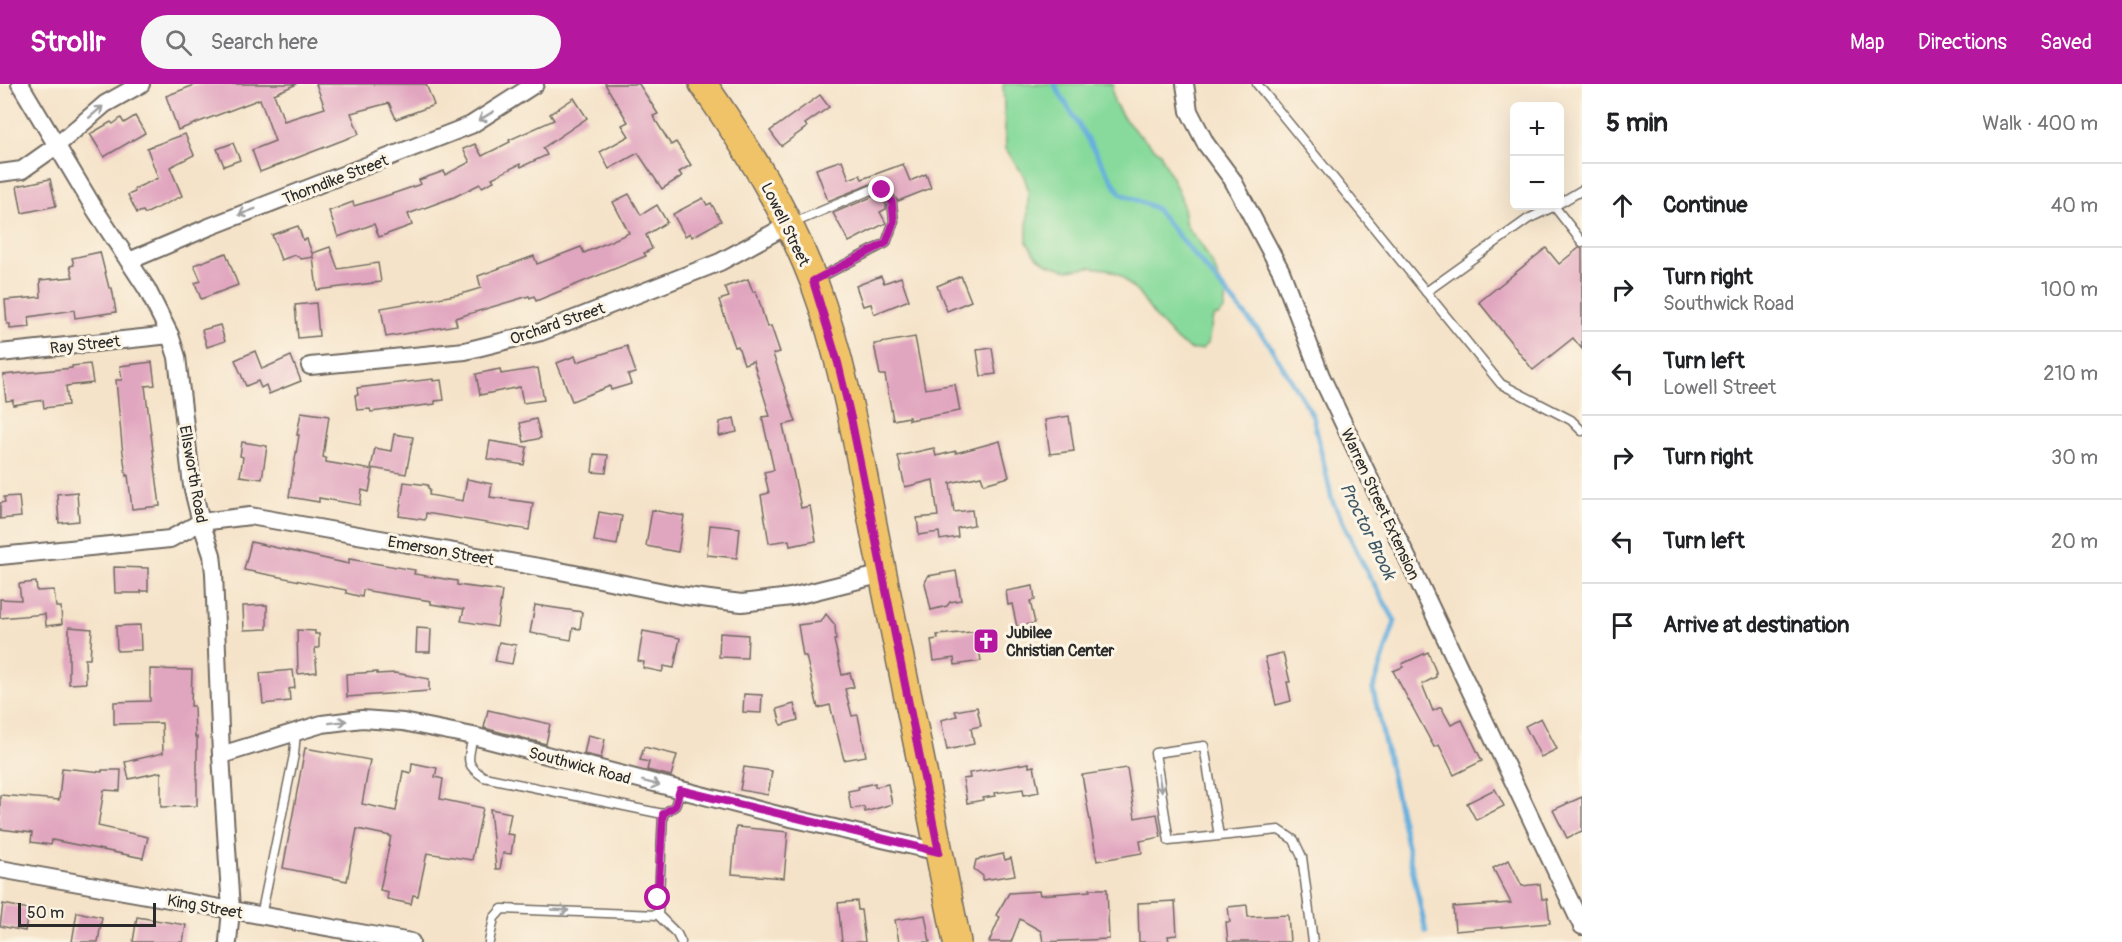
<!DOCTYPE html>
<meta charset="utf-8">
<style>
:root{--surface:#fff;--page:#f6f6f6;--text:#202124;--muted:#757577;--line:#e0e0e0;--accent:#b5179e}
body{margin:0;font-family:Pangolin,sans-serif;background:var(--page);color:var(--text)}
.controls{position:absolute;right:18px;top:18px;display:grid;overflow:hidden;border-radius:9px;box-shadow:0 6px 24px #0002}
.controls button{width:54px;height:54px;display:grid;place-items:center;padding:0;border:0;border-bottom:2px solid var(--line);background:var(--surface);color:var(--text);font:30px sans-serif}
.scale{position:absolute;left:18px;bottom:15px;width:138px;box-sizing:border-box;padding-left:6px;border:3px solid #2b2b2b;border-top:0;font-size:16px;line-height:21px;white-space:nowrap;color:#2b2b2b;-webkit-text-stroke:4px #fcf5e5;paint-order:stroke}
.stop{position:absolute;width:18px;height:18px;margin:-14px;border:4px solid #b5179e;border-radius:50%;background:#fff}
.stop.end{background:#b5179e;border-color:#fff;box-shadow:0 2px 6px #0008}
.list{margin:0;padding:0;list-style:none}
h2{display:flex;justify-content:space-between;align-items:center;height:78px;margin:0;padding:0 24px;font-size:26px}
h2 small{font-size:20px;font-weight:400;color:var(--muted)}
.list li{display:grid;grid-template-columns:39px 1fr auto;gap:18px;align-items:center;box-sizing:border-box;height:84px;padding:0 24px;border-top:2px solid var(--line)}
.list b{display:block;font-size:22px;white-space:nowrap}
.list p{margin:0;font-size:20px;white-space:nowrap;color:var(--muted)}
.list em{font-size:20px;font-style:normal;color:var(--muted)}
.icon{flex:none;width:33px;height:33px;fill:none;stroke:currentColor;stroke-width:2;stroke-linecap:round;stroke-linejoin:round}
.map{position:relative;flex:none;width:1582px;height:858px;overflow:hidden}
header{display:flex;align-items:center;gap:36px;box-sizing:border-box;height:84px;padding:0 30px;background:var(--accent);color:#fff}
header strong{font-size:28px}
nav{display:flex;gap:33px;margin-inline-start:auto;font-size:21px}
.search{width:420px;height:54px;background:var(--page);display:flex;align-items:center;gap:15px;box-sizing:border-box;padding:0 21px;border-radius:33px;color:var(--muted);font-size:22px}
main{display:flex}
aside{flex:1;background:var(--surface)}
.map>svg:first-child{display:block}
</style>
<header>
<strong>Strollr</strong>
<div class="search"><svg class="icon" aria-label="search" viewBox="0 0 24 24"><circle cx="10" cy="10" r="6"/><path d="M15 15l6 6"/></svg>Search here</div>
<nav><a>Map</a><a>Directions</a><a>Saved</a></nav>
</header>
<main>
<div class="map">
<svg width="1582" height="858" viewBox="0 0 1582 858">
<rect width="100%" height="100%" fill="#fcf5e5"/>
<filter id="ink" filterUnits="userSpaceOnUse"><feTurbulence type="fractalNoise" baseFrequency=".0167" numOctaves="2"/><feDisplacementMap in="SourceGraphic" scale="12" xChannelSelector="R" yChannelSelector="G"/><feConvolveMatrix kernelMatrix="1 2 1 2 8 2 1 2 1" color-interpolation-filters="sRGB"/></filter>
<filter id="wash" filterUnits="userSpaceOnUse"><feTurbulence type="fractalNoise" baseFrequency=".008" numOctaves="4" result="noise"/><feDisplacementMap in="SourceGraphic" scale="24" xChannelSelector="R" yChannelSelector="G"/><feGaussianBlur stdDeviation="1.35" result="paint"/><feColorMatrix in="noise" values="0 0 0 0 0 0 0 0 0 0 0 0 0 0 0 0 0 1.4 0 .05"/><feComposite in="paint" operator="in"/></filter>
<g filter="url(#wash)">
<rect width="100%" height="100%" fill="#f5e3c9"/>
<path fill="#87da9b" stroke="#598263" stroke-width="1.5" d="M1003 0H1113L1112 6 1114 18 1123 33 1136 48 1160 69 1181 113 1186 142 1202 162 1213 181 1226 211 1224 226 1218 232 1213 233 1208 259 1202 265 1192 266 1177 257 1157 235 1138 209 1118 190 1107 185 1090 183 1068 186 1050 181 1036 172 1027 158 1028 105 1024 92 1006 65Z"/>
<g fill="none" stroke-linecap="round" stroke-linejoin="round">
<path stroke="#65afdd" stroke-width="5" d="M1054 0 1120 109 1155 124 1267 257 1313 332 1332 416 1366 486 1395 537 1373 605 1426 848"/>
</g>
<g id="blocks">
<g fill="#e1a6bf">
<path d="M197 0H297L274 10 284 37 325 24 316 0H426L434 21 396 35 389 19 351 29 359 50 260 88 252 66 275 57 260 15 178 46 166 12Z"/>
<path d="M605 0H639L658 30 653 32 671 61 676 58 691 81 679 88 682 92 662 105 638 69 609 85 600 68 629 52 622 41 628 38Z"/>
<path d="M820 11 829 23 805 40 807 43 781 62 770 47Z"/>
<path d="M574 14 587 34 543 64 547 71 521 83 520 80 492 94 494 97 482 103 480 100 454 113 408 130 412 141 379 153 374 140 338 153 329 127 353 118 354 122 383 113 421 100 419 96 444 87 445 91 470 78 463 65 475 60 482 72 510 58 509 56 554 36 550 30Z"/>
<path d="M135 32 145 49 104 73 90 50 111 38 113 40 121 34 124 39Z"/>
<path d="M185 50 194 71 170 83 182 112 145 130 143 127 137 129 128 111 135 108 134 105 158 94 147 64Z"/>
<path d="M233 59 240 76 224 82 217 65Z"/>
<path d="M842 76 849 95 860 91 862 95 903 80 910 97 926 90 931 104 898 117 886 101 873 99 828 117 816 85Z"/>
<path d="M50 95 56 122 22 129 17 102Z"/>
<path d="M629 110 641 131 657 121 667 138 646 151 652 165 644 169 646 172 536 217 534 212 530 214 529 212 455 234 457 241 386 253 381 224 461 210 481 204 478 192 534 172 537 180 581 163 584 169 629 149 613 118Z"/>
<path d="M874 112H879L886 121V125L880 128 886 139 849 158 833 129Z"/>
<path d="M703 114 707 121 711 119 721 137 692 153 690 149 685 152 673 130Z"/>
<path d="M298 142 303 156 307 155 313 172V169L330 163 338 185 378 179 381 198 317 206 313 173 301 175 295 171 281 176 272 151Z"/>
<path d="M1546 164 1559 180 1579 164H1582V265L1573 254 1533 286 1479 218Z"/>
<path d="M100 168 109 204H112L116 228 75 234 74 226 29 233 30 243 10 245V240H7L5 216 41 213 40 196 73 193 70 182 74 181 72 174Z"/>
<path d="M226 169 238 201 201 215 195 199 201 197 194 181Z"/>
<path d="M881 192 884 199 901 193 909 216 874 230 871 220 863 222 856 202Z"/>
<path d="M961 192 971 217 947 227 937 202Z"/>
<path d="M748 195 753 208 756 207 767 243 771 242 780 268 773 270 796 338 783 341 801 424 810 422 816 457 790 462 789 456 769 459 761 411 769 409 764 388 774 386 762 333 770 332 753 277 744 280 738 262 735 263 719 216 729 213 725 203Z"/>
<path d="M316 219 319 252 298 254 295 221Z"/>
<path d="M220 241 225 257 207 263 202 246Z"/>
<path d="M915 253 925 305 955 300 960 327 909 336V333L893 336 885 291H880L874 260Z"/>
<path d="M627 262 636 289 628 291 631 300 611 306 610 302 572 317 557 279 575 272 577 278Z"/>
<path d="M992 264 996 290 981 292 977 266Z"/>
<path d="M255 267 262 285 291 272 301 297 269 310 266 301 261 304 258 297 246 302 235 276Z"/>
<path d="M152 278 155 301 145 302 160 422 132 425 128 391 126 392 122 361 116 296H122L120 282Z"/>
<path d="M90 280 93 299 66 302 68 321 44 324 43 316 13 321V316L6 317 3 291 72 284V282Z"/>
<path d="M538 284 544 316 523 319 520 303 480 311 476 290 500 285 501 290Z"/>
<path d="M433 295V297L441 296 444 316 435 317V320L371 328 370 325 357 326 355 311H358L357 304Z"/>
<path d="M301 328 329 332 323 373 326 374V378L373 386 369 408 362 406 360 421 319 414V418L289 413 299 351H297Z"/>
<path d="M1069 332 1074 367 1050 370 1045 336Z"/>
<path d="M734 334 737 348 719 352 720 338Z"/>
<path d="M536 335 541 354 524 358 520 339Z"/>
<path d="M394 350 413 353 406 390 371 384 375 364 391 367Z"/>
<path d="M490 357 527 363 524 381 487 375Z"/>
<path d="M1000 357 1009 393 984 400 981 392 950 399 954 428 972 426 974 441 957 444 958 453 940 456 939 448 919 451 917 434 938 432 933 396 905 403 898 372 934 364 936 372 956 367V369Z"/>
<path d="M242 358 267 362 262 395 240 392 243 373 240 372Z"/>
<path d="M594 370 608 371 606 389 592 388Z"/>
<path d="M467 395 492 400 490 413 533 419 529 446 426 429 425 436 399 432 404 398 428 401V404L430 405 429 411 463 417Z"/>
<path d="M77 408 79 437 59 439 57 410Z"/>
<path d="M19 412 21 433 0 435V419L5 418 4 413Z"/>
<path d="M652 426 684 432 678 468 646 462Z"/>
<path d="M599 428 622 432 617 461 594 457Z"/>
<path d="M710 441 740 444 737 474 707 471Z"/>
<path d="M251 458 349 480V475L415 486 414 490 457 497V501L502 507 497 543 461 537 464 525 431 520V517L363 506 362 513 346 509V506L244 486Z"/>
<path d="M114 483 148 484V507H141V509H115Z"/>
<path d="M956 487 961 516 950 518 947 522 931 526 925 499 928 492Z"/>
<path d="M36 498 37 507 54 506 56 523H61L62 540 46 542 45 530 0 534V515L21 516 19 500Z"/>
<path d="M1033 502 1035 516 1030 517 1035 539 1017 543 1012 520 1008 521 1006 507Z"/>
<path d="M267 521V545L244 546 243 522Z"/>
<path d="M535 521 582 528 580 545 573 544 571 556 530 549Z"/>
<path d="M826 530 835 541 836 556H834L842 591 850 589 854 603 845 605 852 632 858 631 866 672 844 676 830 621 818 624 806 572H803L798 541 821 538Z"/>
<path d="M140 541 141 566 117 567 116 542Z"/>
<path d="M69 543 92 545 90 575H85L86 599 69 600Z"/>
<path d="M417 544 431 545 430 568H416Z"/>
<path d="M297 546 315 547V550H319V564H315L317 588 298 590Z"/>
<path d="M643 547 680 554 674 584 664 582 662 588 643 584 644 578 638 577Z"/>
<path d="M984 547 987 564 979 565 981 577 955 581 954 574 934 577 931 556 938 555 937 551Z"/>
<path d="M720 549 748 551 747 574 719 573Z"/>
<path d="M499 558 516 561 512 580 495 577Z"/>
<path d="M1428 568 1436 588V593L1422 600 1433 627 1441 623 1451 641 1462 636 1482 677 1454 691 1439 661 1434 663 1393 587 1403 583 1402 580Z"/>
<path d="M1283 569 1290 598H1287L1291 617 1276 621 1265 573Z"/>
<path d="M150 585 192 586 191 622H194L195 653H197V722L161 723V688L129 695 125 678 163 669 162 639 114 640V618L150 617Z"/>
<path d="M293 586 295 604 289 605 290 617 263 620 260 589Z"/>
<path d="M377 588V590L395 589 429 595V607L347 613 346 590Z"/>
<path d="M744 610 762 611 761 629 743 628Z"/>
<path d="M794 620 798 636 781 641 777 625Z"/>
<path d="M977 623 981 642 971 644 974 660 947 666 941 636 957 632 955 627Z"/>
<path d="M488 626 550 640 546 660 484 644Z"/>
<path d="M1541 634 1557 665 1541 673 1525 642Z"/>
<path d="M588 651 605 655 601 674 584 670Z"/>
<path d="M644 663 677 671 671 692 647 686 649 678 640 676Z"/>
<path d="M305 664 370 676 362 720 396 727 403 687 411 689 412 679 437 684 435 693 443 695 440 715 483 724 472 776 427 769 418 812 413 811 411 820 387 815 388 808 380 806 391 752 357 745 347 797 283 784Z"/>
<path d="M1029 679V683L1034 682 1039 708 1024 711 1023 705 994 709 995 712 983 714V716L967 719 963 695 970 694 969 689Z"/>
<path d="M744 683 772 687 768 711 740 706Z"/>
<path d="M62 684 102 688V686H121L120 707 104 706 98 742 148 753 143 774 52 756 51 761 31 758 32 749 0 745V711L59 716Z"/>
<path d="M1127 684 1135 734 1157 730 1161 753 1140 757 1142 769 1097 777 1082 691Z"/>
<path d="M875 699V703L888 700 892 720 865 728 864 723 851 725 848 707 859 705 858 703Z"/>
<path d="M1495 705 1504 722 1476 736 1467 719Z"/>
<path d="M1582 713V747L1567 754 1553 726Z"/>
<path d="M490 725 511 729 507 750 514 751 511 770 503 769 500 785H496Z"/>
<path d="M736 743 788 748 784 794 732 790Z"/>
<path d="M1003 770 1005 776 1011 774 1015 791 983 796V792L974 785 976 776Z"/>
<path d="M1509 776 1522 802 1540 800 1542 815H1547L1550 839 1455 847 1453 823 1511 819 1493 784Z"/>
<path d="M1090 805H1107L1109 855 1043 858 1041 847 1020 835 1011 858H989L1000 833 996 831 1009 809 1039 807 1040 811 1090 807Z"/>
<path d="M857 817 858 826H861L865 858H842L838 819Z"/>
<path d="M1175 817 1177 851 1168 852 1169 858H1139L1138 819Z"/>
<path d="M3 820 29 825 25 847 0 842Z"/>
<path d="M1247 821 1248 833 1288 831 1290 858H1228L1226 838H1230L1228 823Z"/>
<path d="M77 828 102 833 98 858H72Z"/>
<path d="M925 831 930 858H899L895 836Z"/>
<path d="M137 833 186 841 183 858H133Z"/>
</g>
</g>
</g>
<g filter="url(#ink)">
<use href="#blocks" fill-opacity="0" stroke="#726b62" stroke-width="1.5"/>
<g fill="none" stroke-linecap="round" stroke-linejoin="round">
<g stroke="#726b62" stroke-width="11">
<g id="service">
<path d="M1257 0 1501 300 1571 336 1582 347"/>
<path d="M1560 119 1582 106"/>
<path d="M1554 122 1582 158"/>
<path d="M791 140 873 105 882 106 892 118 894 137 886 159 817 195"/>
<path d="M1426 208 1528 135 1555 122"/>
<path d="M473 652C469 674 463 680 484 693L663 730 675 722 680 706"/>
<path d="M663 730 658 831 677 850 681 858"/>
<path d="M1219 752 1204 662 1155 669 1169 757 1279 746 1294 756 1302 773 1313 858"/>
<path d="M261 832 294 671 296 648"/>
<path d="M489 858 494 834 502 825 658 831"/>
</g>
</g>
<g stroke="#726b62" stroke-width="20">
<g id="minor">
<path d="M20 0 94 124 147 205 170 251 177 273 192 402 201 438 212 471 214 489 221 671 231 826 228 858"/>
<path d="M1185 0 1189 27 1206 60 1232 95 1281 187 1321 292 1582 842"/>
<path d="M0 89 22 86 56 62 105 20 141 0"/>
<path d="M129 177 209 143 471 41 535 0"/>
<path d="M0 269 170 251"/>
<path d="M310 282 465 267 541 248 720 178 788 141"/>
<path d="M0 472 170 455 201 438 250 432 550 485 679 511 725 517 742 519 791 513 883 490"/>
<path d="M221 671 322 640 362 635 403 638 473 652 782 732 939 768"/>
<path d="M0 785 411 858"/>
</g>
</g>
<g stroke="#726b62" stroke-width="30">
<path id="primary" d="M703 0C746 62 787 127 814 198 846 284 860 377 878 466 905 597 931 727 957 858"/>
</g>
<use href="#service" stroke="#fff" stroke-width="8"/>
<use href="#minor" stroke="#fff" stroke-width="16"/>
<use href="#primary" stroke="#f0c369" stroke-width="27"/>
</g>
<defs><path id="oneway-shaft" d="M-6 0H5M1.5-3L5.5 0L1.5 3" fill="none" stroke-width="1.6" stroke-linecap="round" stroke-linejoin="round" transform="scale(1.5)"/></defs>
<g stroke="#a0a0a0">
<use href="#oneway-shaft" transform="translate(96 28) rotate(-40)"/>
<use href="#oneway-shaft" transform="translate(486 32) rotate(149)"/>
<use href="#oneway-shaft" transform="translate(247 128) rotate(159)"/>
<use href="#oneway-shaft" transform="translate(338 638) rotate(-7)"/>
<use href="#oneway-shaft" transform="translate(651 699) rotate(14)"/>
<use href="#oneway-shaft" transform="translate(1160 699) rotate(81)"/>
<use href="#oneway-shaft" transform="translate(560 826) rotate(3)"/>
</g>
</g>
<g fill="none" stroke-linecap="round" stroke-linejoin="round" filter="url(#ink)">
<path stroke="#b5179e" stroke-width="8" d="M658 814 663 730 675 722 680 706 939 768 851 334 838 279 813 197 886 159 894 137 892 118 882 106"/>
</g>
<defs>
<g id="church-square" transform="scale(1.35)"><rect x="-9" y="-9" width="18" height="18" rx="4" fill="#b5179e" stroke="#fcf5e5"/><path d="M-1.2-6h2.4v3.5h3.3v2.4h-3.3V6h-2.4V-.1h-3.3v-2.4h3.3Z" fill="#fff"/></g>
</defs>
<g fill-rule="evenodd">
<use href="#church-square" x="986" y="557"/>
</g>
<g text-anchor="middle" stroke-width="6" stroke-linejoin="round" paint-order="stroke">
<g font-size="16" fill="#2b2b2b" stroke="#fcf5e5">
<text transform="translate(335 95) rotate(-21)" y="6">Thorndike Street</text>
<text transform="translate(786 140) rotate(64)" y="6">Lowell Street</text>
<text transform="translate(557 239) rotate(-19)" y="6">Orchard Street</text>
<text transform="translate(85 260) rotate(-6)" y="6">Ray Street</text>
<text transform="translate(194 390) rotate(80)" y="6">Ellsworth Road</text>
<text transform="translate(1381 420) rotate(65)" y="6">Warren Street Extension</text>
<text transform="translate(441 466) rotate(10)" y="6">Emerson Street</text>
<text transform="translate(580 681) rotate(15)" y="6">Southwick Road</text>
<text transform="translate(205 822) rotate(10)" y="6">King Street</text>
</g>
<g font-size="16" font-weight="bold" fill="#2b2b2b" stroke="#fcf5e5" text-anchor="start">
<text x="1006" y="554">Jubilee<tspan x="1006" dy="18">Christian Center</tspan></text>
</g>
<g font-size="18" font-style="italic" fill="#3f5969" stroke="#fcf5e5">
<text transform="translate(1368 447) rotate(64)" y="6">Proctor Brook</text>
</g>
</g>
</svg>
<div class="controls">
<button>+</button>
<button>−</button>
</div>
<div class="scale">50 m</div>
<div class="stop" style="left:658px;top:814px"></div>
<div class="stop end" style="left:882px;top:106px"></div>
</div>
<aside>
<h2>5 min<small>Walk · 400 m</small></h2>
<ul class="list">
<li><svg class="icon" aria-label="ahead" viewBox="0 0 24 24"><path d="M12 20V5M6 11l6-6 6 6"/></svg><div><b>Continue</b></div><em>40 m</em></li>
<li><svg class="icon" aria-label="right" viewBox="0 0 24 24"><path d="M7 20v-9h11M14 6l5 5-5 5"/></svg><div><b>Turn right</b><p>Southwick Road</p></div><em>100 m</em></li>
<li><svg class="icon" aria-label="left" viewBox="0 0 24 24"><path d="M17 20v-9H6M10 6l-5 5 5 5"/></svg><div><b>Turn left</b><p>Lowell Street</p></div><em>210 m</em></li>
<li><svg class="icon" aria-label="right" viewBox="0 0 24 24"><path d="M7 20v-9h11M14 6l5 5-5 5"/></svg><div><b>Turn right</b></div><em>30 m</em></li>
<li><svg class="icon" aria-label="left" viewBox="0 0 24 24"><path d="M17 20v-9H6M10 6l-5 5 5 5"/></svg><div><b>Turn left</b></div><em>20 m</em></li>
<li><svg class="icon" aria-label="arrive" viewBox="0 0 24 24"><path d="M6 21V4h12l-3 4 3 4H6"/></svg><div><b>Arrive at destination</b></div></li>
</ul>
</aside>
</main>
